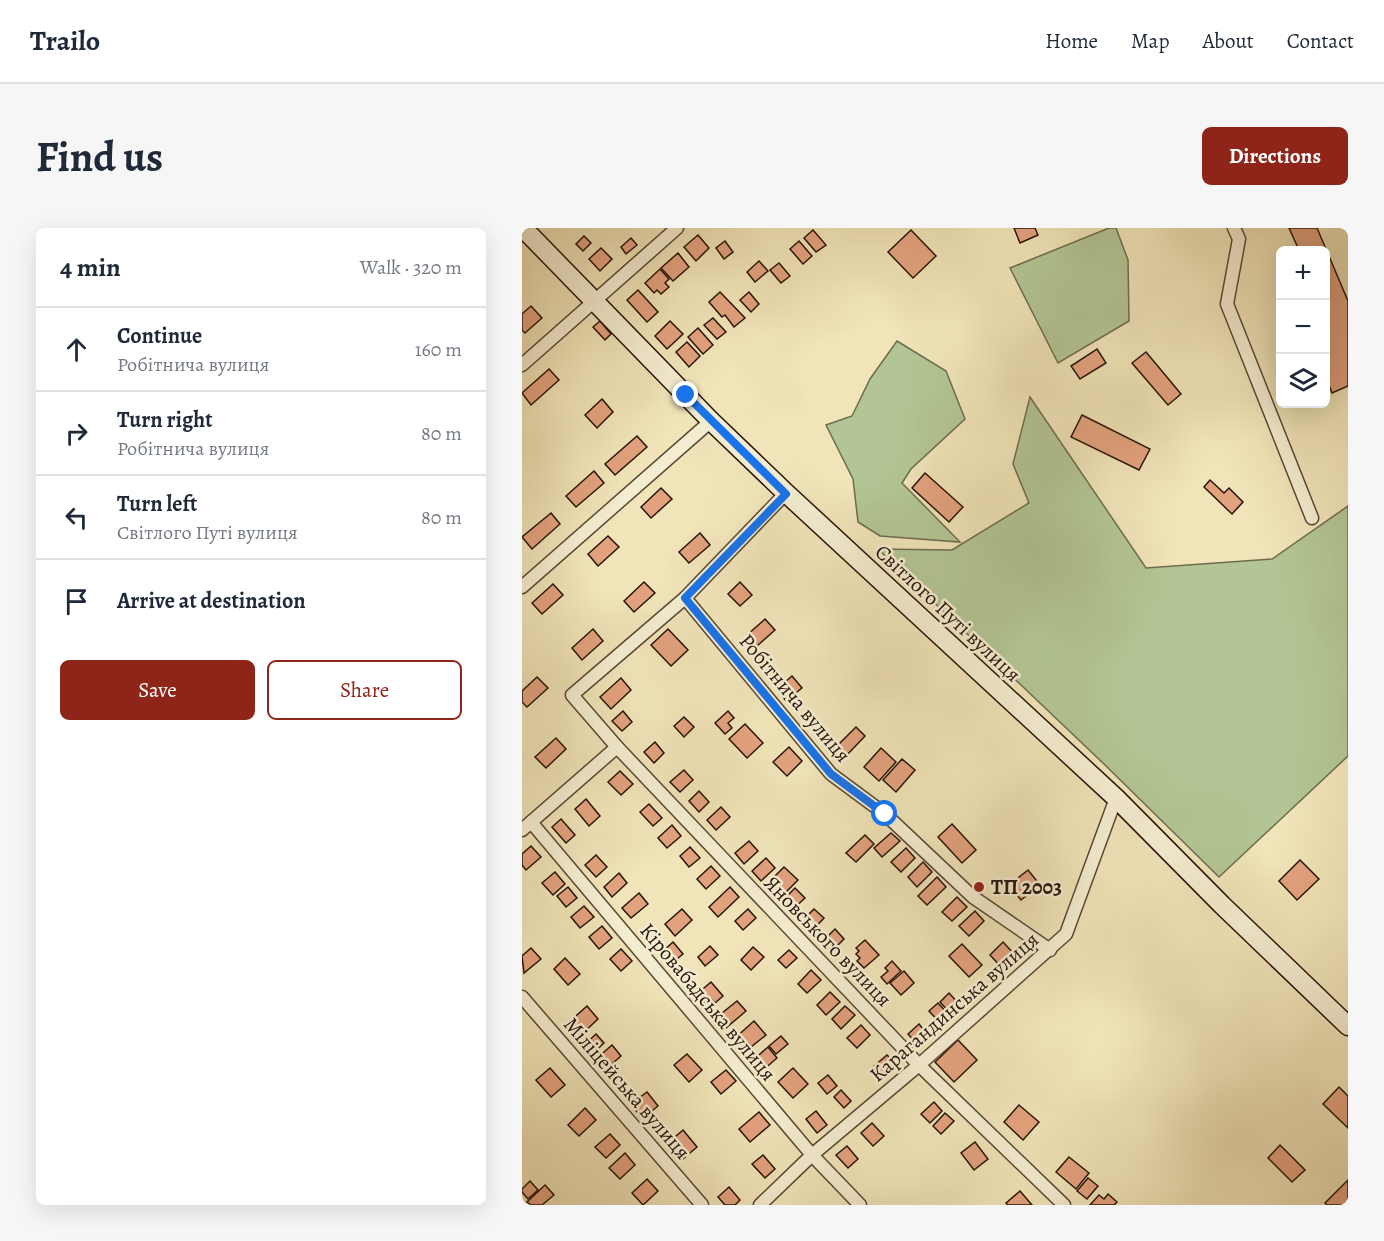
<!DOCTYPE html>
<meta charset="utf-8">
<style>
:root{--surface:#fff;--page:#f6f6f7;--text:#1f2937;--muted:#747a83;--line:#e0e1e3;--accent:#8f2418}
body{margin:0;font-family:Alegreya,serif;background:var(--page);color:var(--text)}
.controls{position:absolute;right:18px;top:18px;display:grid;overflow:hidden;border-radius:9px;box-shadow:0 6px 24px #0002}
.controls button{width:54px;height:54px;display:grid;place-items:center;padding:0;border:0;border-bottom:2px solid var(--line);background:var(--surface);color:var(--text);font:30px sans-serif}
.stop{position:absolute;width:18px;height:18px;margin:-14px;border:4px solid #1a73e8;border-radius:50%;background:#fff}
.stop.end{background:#1a73e8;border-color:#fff;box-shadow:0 2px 6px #0008}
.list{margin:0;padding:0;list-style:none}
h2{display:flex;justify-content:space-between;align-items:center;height:78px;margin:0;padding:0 24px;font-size:26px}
h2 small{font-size:20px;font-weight:400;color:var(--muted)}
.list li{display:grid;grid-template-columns:39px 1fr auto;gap:18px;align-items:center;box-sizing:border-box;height:84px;padding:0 24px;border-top:2px solid var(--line)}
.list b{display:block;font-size:22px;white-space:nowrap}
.list p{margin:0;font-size:20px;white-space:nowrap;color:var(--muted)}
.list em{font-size:20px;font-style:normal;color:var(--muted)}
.actions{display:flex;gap:12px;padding:18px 24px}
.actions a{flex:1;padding:14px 0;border:2px solid var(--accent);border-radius:9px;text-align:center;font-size:21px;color:var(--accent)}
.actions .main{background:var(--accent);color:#fff}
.icon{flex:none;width:33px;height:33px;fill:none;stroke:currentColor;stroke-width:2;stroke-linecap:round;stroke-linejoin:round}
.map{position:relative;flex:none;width:826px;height:977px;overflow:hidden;border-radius:9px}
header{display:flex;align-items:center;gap:36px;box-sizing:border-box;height:84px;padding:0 30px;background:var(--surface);border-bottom:2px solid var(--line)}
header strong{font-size:28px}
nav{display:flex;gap:33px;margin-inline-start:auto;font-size:21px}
.intro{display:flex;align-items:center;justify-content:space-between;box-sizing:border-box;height:144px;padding:0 36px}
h1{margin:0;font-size:42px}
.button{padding:15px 27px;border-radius:9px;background:var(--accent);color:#fff;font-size:21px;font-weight:700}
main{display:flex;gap:36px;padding:0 36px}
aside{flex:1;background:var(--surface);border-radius:9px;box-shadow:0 6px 24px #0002}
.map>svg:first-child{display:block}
</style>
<header>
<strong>Trailo</strong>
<nav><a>Home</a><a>Map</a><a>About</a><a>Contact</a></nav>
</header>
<div class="intro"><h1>Find us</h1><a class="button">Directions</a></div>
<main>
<aside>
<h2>4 min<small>Walk · 320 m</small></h2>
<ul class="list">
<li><svg class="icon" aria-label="ahead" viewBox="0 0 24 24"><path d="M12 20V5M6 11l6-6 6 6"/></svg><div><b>Continue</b><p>Робітнича вулиця</p></div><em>160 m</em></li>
<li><svg class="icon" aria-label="right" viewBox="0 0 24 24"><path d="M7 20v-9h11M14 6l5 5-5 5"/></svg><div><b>Turn right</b><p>Робітнича вулиця</p></div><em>80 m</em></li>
<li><svg class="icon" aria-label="left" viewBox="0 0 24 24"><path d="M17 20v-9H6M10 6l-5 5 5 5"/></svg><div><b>Turn left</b><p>Світлого Путі вулиця</p></div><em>80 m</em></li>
<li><svg class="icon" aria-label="arrive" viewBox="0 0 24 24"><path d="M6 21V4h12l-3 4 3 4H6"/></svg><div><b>Arrive at destination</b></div></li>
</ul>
<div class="actions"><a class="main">Save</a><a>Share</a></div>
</aside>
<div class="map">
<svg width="826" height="977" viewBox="0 0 826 977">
<rect width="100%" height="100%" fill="#f0e4b8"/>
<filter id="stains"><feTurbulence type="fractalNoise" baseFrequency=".00333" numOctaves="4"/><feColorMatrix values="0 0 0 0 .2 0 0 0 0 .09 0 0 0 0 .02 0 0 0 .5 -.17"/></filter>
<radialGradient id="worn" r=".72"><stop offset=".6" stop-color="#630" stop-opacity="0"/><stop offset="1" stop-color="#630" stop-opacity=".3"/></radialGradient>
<g fill="#b3c594" stroke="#6d6c4f" stroke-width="1.5">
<path d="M587 0H594L606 32 607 93 536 135 488 40Z"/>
<path d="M375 113 424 143 443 191 389 241 380 255 438 314 358 308 336 294 331 251 304 197 330 188 348 151Z"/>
<path d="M508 169 624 340 750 331 826 278V528L697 649 583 537 356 321 430 322 507 275 491 236Z"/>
</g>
<g fill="#e3a27e" stroke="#27140a" stroke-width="1.5">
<path d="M492 0H513L516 7 498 15Z"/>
<path d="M767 0H795L826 73V158L810 165 804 149V22H777Z"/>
<path d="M291 2 304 17 294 24 282 10Z"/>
<path d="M389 2 414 28 391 50 366 24Z"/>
<path d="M176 7 187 20 174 33 162 19Z"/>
<path d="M62 8 69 15 61 23 54 16Z"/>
<path d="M109 10 115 17 104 26 99 19Z"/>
<path d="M203 13 211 24 202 31 194 20Z"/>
<path d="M277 13 290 28 281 36 268 21Z"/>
<path d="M79 20 90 31 78 43 67 31Z"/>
<path d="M156 25 167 39 151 53 139 40Z"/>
<path d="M237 33 246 43 233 54 225 44Z"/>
<path d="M257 35 268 48 259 55 248 42Z"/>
<path d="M138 41 147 51 143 55 147 59 139 66 135 62 132 65 123 55Z"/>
<path d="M116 62 136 84 125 94 105 72Z"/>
<path d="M198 64 223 90 212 99 203 87 200 89 187 74Z"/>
<path d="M227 64 237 76 229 84 218 72Z"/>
<path d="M9 78 20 90 3 105 0 102V86Z"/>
<path d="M191 90 204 104 195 111 182 97Z"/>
<path d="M78 93 89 106 83 112 71 99Z"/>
<path d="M148 93 161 106 145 121 133 108Z"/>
<path d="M176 100 191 117 181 126 166 109Z"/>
<path d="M165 114 178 128 167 139 154 124Z"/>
<path d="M575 121 584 135 558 151 549 138Z"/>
<path d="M624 124 659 166 646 177 610 135Z"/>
<path d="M27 141 37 152 9 177 0 165Z"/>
<path d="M80 171 91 184 75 200 63 187Z"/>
<path d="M560 187 628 221 617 242 549 209Z"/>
<path d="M115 208 125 219 93 247 83 236Z"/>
<path d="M72 243 82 255 54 279 44 268Z"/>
<path d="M403 245 441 279 427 294 390 260Z"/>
<path d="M688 252 702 265 707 260 721 274 710 286 682 259Z"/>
<path d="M139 260 150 271 129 290 119 279Z"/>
<path d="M29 285 38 296 10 321 0 309Z"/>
<path d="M178 305 188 317 167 335 157 324Z"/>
<path d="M86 308 97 319 76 338 66 326Z"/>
<path d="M122 354 133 365 112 384 102 373Z"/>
<path d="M218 354 230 367 218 378 206 366Z"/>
<path d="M31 356 41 367 20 386 10 375Z"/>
<path d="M243 391 253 402 235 418 225 407Z"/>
<path d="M71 401 81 413 60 432 50 420Z"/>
<path d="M146 401 166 422 149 438 129 417Z"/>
<path d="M270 448 280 460 264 473 255 461Z"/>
<path d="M15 449 26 460 5 479 0 474V463Z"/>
<path d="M99 450 109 462 89 481 78 469Z"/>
<path d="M101 483 110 494 100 503 90 493Z"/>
<path d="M206 483 212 490 206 495 210 500 203 506 193 495Z"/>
<path d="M162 489 172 499 162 509 152 498Z"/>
<path d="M223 496 241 515 225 530 207 511Z"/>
<path d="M334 499 343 508 325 527 316 517Z"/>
<path d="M34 510 44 521 24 540 13 529Z"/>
<path d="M133 514 142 525 132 535 122 524Z"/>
<path d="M267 519 280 533 265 548 251 534Z"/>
<path d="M359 520 374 534 357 553 342 539Z"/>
<path d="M380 531 393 542 374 564 361 552Z"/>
<path d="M162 542 171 552 158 564 148 554Z"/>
<path d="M98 543 111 556 99 567 86 554Z"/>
<path d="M177 563 187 574 177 584 167 573Z"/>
<path d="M64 571 78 588 67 598 53 581Z"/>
<path d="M127 576 140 590 131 598 118 584Z"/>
<path d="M199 579 208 589 194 602 185 592Z"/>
<path d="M39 591 53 607 44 615 30 599Z"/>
<path d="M430 596 454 622 440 635 416 609Z"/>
<path d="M150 597 159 608 145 620 136 610Z"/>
<path d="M369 605 378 613 360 629 352 620Z"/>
<path d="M343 607 352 616 334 634 324 625Z"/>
<path d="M227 613 236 623 222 636 213 625Z"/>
<path d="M9 618 19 629 4 642 0 637V626Z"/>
<path d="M168 619 178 630 167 639 158 628Z"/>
<path d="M384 620 393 630 379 644 369 634Z"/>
<path d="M74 627 85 639 74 649 63 637Z"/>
<path d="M244 630 253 640 239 653 230 643Z"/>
<path d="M778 632 797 651 775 672 757 653Z"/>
<path d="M401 634 410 644 395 659 386 649Z"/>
<path d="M189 638 198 648 184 661 175 651Z"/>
<path d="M262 639 276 652 256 672 246 662 251 657 247 654Z"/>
<path d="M506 642 518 657 499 672 487 657Z"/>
<path d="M33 644 43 656 31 667 20 655Z"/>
<path d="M97 645 105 655 90 669 82 659Z"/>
<path d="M415 649 424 659 405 677 396 668Z"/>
<path d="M46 659 55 670 44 679 35 668Z"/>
<path d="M208 659 217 669 196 689 187 679Z"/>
<path d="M273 660 283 670 269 683 260 673Z"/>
<path d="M117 665 126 676 109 690 100 680Z"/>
<path d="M435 669 445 679 430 693 420 684Z"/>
<path d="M62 678 72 689 58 700 49 689Z"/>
<path d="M160 681 170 692 153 708 143 696Z"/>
<path d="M226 681 234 690 221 702 213 693Z"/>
<path d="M292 681 302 690 289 704 279 694Z"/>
<path d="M453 683 462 693 447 708 437 698Z"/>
<path d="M80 698 90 710 77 721 67 709Z"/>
<path d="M313 701 322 711 309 724 299 715Z"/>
<path d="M343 712 357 727 342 740 335 733 338 730 334 726 337 723 334 720Z"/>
<path d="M151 714 161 726 149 736 140 724Z"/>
<path d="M481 714 494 728 481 741 468 727Z"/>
<path d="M440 716 460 737 447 749 427 728Z"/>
<path d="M188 718 196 727 183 738 176 729Z"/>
<path d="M231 719 242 729 229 742 219 732Z"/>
<path d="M9 720 19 731 2 745 0 728Z"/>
<path d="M99 721 110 733 99 743 88 731Z"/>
<path d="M267 722 275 730 264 740 256 732Z"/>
<path d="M43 730 58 746 46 757 32 741Z"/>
<path d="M370 733 379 743 365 756 359 749 366 743 363 740Z"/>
<path d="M289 742 299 752 285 765 276 756Z"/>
<path d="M382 743 392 755 379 767 368 755Z"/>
<path d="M189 754 201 768 193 775 189 771 184 776 175 766Z"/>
<path d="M308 764 318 774 304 787 295 777Z"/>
<path d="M427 765 438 777 429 786 418 774Z"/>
<path d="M215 773 224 783 204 800 195 789Z"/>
<path d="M416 775 427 787 418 795 407 783Z"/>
<path d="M65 778 76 791 58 808 46 795Z"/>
<path d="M323 778 333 787 319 801 310 791Z"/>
<path d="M232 793 244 807 229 819 226 815 221 819 213 810Z"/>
<path d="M397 796 406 807 395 816 386 806Z"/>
<path d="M339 797 348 807 335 820 325 810Z"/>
<path d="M74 806 82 815 67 829 59 820Z"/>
<path d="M259 808 266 816 254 826 247 818Z"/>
<path d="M436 812 455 832 432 854 413 834Z"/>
<path d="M90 817 99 828 83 842 74 831Z"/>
<path d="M246 819 255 830 239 844 230 833Z"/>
<path d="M165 826 180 842 167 854 152 837Z"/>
<path d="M365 827 374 836 361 848 352 838Z"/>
<path d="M28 840 43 857 29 869 14 852Z"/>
<path d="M271 840 286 856 271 870 256 854Z"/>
<path d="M204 842 214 853 199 866 189 854Z"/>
<path d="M306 847 315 858 305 866 296 855Z"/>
<path d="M817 859 826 868V900L801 876Z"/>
<path d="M319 862 329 873 322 880 312 869Z"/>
<path d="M125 864 136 878 125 887 122 884 118 888 109 876Z"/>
<path d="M412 874 420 883 408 895 399 886Z"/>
<path d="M497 877 517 894 501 912 482 894Z"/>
<path d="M63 880 74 892 57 908 46 897Z"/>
<path d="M294 883 305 897 295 905 284 891Z"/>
<path d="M237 884 248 897 228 914 217 901Z"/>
<path d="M423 885 432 893 419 906 411 898Z"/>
<path d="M350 895 362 908 351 918 339 905Z"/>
<path d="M161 902 175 919 161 931 147 914Z"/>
<path d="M88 906 98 917 84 930 73 919Z"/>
<path d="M453 914 466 931 452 942 439 925Z"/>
<path d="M758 917 783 942 770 954 746 930Z"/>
<path d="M325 918 336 931 326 940 314 927Z"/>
<path d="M103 925 113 937 98 951 87 940Z"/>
<path d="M241 927 253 941 243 950 230 936Z"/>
<path d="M547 929 567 945 554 961 534 944Z"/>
<path d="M566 950 576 958 565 971 555 963Z"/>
<path d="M125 951 136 963 121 977 110 965Z"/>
<path d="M826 952V977H805L803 975Z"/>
<path d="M8 953 16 962 6 971 0 964V961Z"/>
<path d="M23 957 32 967 20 977H9L5 974Z"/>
<path d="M207 959 218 972 213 977H203L196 969Z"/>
<path d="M498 963 510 977H486L484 975Z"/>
<path d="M586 966 595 974 592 977H568L577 967 582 971Z"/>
</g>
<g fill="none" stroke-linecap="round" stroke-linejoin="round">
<g stroke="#594836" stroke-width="15">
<g id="minor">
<path d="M712 0 717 11 705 76 790 290"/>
<path d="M0 137 155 0"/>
<path d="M264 265 163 370 50 467 95 519 397 837 542 977"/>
<path d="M0 359 189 193"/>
<path d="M163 370 309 546 363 586 451 669 528 722"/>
<path d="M9 594 290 927 338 977"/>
<path d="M0 602 95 519"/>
<path d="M0 769 180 977"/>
<path d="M238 977 290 927 397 837 544 706 594 570"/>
</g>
</g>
<g stroke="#27140a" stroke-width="21">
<path id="secondary" d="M1 0 189 193 264 265 594 570 700 677 826 798"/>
</g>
<use href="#minor" stroke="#f5edd1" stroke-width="12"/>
<use href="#secondary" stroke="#f5edd1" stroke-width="18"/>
</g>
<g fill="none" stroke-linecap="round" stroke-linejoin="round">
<path stroke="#1a73e8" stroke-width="8" d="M164 167 264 266 163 370 309 546 363 586"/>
</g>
<circle fill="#8f2418" stroke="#f5edd1" stroke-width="2" cx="457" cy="659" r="6"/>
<g text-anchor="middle" stroke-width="5" stroke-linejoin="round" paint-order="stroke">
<g font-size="21" fill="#27140a" stroke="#f5edd1">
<text transform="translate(426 385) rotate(43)" y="7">Світлого Путі вулиця</text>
<text transform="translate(273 470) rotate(50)" y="7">Робітнича вулиця</text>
<text transform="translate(306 713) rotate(46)" y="7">Яновського вулиця</text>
<text transform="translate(186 774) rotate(50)" y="7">Кіровабадська вулиця</text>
<text transform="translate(432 779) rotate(-41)" y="7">Карагандинська вулиця</text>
<text transform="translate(105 860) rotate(49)" y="7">Міліцейська вулиця</text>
</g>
<g font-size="21" font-weight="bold" fill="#27140a" stroke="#f5edd1" text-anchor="start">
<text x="469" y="666">ТП 2003</text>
</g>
</g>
<rect width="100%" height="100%" filter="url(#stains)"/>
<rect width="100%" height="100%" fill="url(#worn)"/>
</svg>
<div class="controls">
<button>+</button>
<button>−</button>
<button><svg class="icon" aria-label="layers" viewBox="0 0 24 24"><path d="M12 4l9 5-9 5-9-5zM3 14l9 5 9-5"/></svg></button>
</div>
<div class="stop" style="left:363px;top:586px"></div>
<div class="stop end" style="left:164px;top:167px"></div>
</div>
</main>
